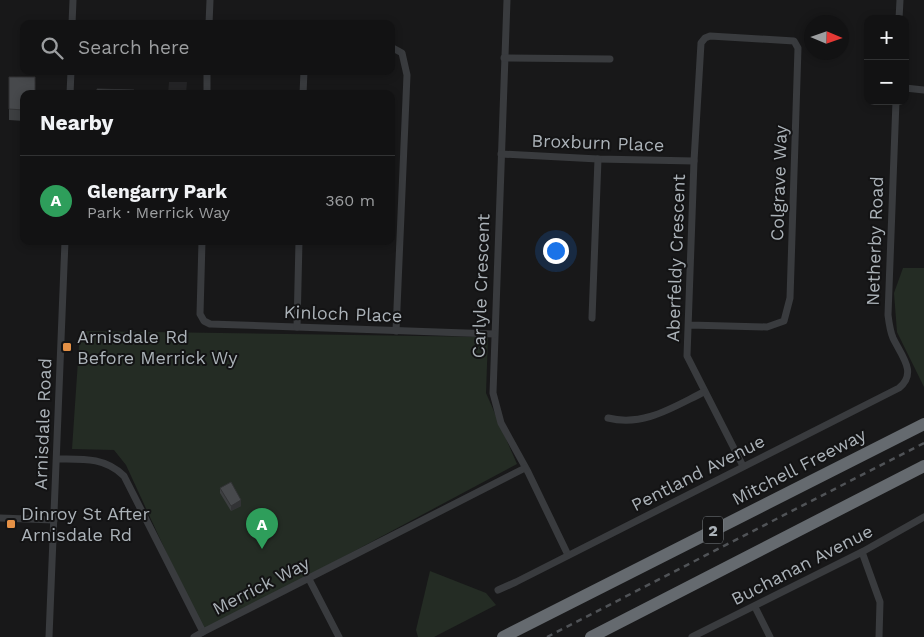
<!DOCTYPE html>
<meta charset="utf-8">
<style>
:root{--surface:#121213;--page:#1b1b1c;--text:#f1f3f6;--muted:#9c9ea0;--line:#313233;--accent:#e49045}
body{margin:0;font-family:"Work Sans",sans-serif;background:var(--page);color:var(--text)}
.controls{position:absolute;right:15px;top:15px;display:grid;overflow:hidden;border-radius:10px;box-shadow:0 2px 8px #0003}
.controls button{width:45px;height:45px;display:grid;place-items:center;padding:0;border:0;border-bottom:1px solid var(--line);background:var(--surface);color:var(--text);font:25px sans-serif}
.compass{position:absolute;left:804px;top:15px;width:45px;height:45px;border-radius:50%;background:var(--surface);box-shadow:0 2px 8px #0003;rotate:92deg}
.you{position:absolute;left:555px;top:250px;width:18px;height:18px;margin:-12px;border:4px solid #fff;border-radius:50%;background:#1a73e8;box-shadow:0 0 0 8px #1a73e833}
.badge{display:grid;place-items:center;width:32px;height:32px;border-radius:50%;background:var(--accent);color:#fff;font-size:16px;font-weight:700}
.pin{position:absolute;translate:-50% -41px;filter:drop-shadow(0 1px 2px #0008)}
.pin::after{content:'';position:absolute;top:26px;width:18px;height:15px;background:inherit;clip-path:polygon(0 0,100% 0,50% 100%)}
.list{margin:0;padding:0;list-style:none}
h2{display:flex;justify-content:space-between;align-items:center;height:65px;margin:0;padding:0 20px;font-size:21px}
h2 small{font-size:16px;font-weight:400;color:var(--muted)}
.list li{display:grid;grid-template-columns:32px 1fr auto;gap:15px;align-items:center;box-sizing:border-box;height:90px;padding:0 20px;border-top:1px solid var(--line)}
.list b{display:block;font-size:19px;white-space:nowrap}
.list p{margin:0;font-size:16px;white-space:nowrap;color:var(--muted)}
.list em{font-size:16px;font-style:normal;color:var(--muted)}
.icon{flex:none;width:28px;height:28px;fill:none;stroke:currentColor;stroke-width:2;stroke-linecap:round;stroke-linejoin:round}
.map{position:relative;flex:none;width:924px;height:637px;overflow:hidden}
.search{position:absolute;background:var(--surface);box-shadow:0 2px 8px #0003;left:20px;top:20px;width:375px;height:55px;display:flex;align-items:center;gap:12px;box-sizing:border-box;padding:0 18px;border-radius:10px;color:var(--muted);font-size:19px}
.panel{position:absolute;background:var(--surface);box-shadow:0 2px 8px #0003;left:20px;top:90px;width:375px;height:155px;border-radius:10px}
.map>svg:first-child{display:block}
</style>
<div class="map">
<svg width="924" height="637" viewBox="0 0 924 637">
<rect width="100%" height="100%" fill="#181819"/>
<path fill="#242426" d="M169 82H187L186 94H168Z"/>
<g fill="#242c24">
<path d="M903 268H924V387L897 332 894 293Z"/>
<path d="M80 331 488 337 486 393 517 464 203 632 126 465 114 450 72 449Z"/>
<path d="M430 571 486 593 496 605 434 637H418L416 630Z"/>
</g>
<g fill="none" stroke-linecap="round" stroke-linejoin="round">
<g stroke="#393b3e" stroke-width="7">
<path d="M507 0 493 393 501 423 528 472 568 555"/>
<path d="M899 19 900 0"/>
<path d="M72 24 73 0"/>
<path d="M209 24 210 0"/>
<path d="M391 47 402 53 407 75 396 331"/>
<path d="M504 58 610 59"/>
<path d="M905 88 924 90"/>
<path d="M70 94 71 71"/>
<path d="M207 94V71"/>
<path d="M303 94 304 71"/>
<path d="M501 154 598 159 694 161"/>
<path d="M202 241 200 314 204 321 210 324 494 334"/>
<path d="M592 318 598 159"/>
<path d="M689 325 767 327 784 321 790 298 798 48 794 41 710 36 705 38 701 43 694 161 687 356 743 466"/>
<path d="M297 327 299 241"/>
<path d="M608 418C644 427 673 407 704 392"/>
<path d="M57 459C82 459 105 457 124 476L203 632 525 468"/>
<path d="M0 518 54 520"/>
<path d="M862 552 880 602 879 637"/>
<path d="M309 579 339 637"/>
<path d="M498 590 516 582 899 388C918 373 901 355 893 338 890 331 889 323 888 315L896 101"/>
<path d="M755 607 770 637"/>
<path d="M49 637 65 241"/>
<path d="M194 637 203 632"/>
<path d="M692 637 862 552 924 517"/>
</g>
<g stroke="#656a6f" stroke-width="12">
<path d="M503 637 924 424"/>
<path d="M591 637 924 466"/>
</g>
<path stroke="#505357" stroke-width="2.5" stroke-dasharray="6 5" stroke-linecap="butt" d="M547 637 924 443"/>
</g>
<g fill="#3d3f41">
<path d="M9 77 24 94V121L9 120Z"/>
<path d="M220 488 241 506 231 511 220 493Z"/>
</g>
<path fill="#323335" d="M241 500V506L231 511V506Z"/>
<g fill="#47494c" stroke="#323335">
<path d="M9 77H35V94H24V110L9 109Z"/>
<path d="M97 89 134 90V94H97Z"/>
<path d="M231 482 241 500 231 506 220 488Z"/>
</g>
<g fill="#e49045" stroke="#131314" stroke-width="2">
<rect x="62" y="342" width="10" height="10" rx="2.5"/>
<rect x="6" y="519" width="10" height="10" rx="2.5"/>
</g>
<g text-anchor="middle" stroke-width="4" stroke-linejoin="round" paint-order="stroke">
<rect fill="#131314" stroke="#7d8287" stroke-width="1" x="703" y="516.5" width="20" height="27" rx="4"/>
<g font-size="16" font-weight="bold" fill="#abb2b8">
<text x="713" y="536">2</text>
</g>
<g font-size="18" fill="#abb2b8" stroke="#131314">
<text transform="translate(598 143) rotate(2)" y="6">Broxburn Place</text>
<text transform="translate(779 183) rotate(-88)" y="6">Colgrave Way</text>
<text transform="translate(875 241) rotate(-88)" y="6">Netherby Road</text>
<text transform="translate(676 258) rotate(-88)" y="6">Aberfeldy Crescent</text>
<text transform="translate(481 286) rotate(-88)" y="6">Carlyle Crescent</text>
<text transform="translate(343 314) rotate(2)" y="6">Kinloch Place</text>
<text transform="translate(43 424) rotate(-88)" y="6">Arnisdale Road</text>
<text transform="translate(799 467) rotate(-27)" y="6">Mitchell Freeway</text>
<text transform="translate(698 473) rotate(-27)" y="6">Pentland Avenue</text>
<text transform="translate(802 565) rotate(-27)" y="6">Buchanan Avenue</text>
<text transform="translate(261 586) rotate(-27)" y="6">Merrick Way</text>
</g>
<g font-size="18" fill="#abb2b8" stroke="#131314" text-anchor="start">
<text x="77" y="343">Arnisdale Rd<tspan x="77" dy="21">Before Merrick Wy</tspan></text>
<text x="21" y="520">Dinroy St After<tspan x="21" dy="21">Arnisdale Rd</tspan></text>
</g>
</g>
</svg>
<div class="controls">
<button>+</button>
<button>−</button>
</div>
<svg class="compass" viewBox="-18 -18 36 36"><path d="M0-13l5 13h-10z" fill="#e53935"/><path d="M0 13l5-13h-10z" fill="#9c9ea0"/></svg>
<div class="you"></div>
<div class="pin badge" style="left:262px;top:549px;background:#2e9e5b">A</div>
<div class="search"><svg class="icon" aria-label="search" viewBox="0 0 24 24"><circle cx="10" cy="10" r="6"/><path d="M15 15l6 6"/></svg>Search here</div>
<section class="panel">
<h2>Nearby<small></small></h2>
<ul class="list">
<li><span class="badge" style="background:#2e9e5b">A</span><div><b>Glengarry Park</b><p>Park · Merrick Way</p></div><em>360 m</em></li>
</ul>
</section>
</div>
